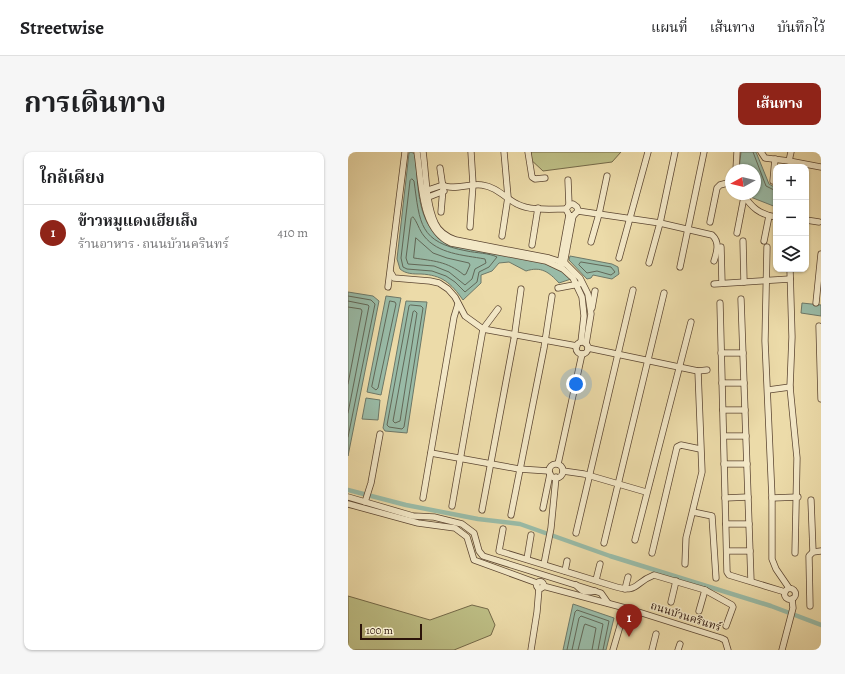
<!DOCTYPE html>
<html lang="th">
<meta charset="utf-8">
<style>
:root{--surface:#fff;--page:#f6f6f6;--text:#202124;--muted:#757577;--line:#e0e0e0;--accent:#8f2418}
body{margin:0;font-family:Alegreya,"Noto Serif Thai",serif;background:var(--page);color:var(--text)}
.controls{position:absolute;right:12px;top:12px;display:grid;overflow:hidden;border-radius:8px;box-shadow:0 1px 3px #0004}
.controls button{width:36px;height:36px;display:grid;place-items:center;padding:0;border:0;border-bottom:1px solid var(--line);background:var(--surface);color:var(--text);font:20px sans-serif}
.compass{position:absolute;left:377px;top:12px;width:36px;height:36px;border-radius:50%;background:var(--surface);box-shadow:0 1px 3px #0004;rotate:262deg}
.scale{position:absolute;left:12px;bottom:10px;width:62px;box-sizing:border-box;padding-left:4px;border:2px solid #2c140a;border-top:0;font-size:11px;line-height:14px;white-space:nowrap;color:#2c140a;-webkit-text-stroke:3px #f3e8c7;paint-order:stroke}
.you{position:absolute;left:228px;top:232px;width:14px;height:14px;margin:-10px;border:3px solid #fff;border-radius:50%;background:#1a73e8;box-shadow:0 0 0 6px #1a73e833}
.badge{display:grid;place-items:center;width:26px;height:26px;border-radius:50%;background:var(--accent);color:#fff;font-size:13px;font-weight:700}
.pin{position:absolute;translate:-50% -33px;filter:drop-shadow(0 1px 2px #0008)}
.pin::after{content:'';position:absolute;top:21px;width:14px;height:12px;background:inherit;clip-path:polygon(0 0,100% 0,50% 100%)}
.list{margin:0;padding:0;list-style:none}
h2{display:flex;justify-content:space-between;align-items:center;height:52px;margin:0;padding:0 16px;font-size:17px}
h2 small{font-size:13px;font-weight:400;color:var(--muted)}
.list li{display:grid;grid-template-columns:26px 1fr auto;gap:12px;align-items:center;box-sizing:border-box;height:56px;padding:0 16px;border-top:1px solid var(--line)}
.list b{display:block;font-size:15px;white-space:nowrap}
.list p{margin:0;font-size:13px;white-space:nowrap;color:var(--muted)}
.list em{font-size:13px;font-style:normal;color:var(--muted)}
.icon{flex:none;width:22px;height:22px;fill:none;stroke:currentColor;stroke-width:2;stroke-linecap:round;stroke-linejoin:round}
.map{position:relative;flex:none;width:473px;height:498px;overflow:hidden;border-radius:8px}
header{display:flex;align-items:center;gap:24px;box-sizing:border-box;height:56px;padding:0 20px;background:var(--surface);border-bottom:1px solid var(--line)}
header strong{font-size:19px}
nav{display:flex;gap:22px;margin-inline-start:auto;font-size:14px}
.intro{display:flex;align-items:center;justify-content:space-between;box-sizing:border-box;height:96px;padding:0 24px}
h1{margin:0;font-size:28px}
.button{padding:10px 18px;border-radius:8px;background:var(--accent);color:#fff;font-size:14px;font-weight:700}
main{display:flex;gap:24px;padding:0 24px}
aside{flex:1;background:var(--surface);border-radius:8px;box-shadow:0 1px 3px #0004}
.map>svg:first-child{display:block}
</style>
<header>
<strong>Streetwise</strong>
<nav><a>แผนที่</a><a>เส้นทาง</a><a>บันทึกไว้</a></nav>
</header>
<div class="intro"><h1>การเดินทาง</h1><a class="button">เส้นทาง</a></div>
<main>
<aside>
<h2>ใกล้เคียง<small></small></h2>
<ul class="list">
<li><span class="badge">1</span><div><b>ข้าวหมูแดงเฮียเส็ง</b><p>ร้านอาหาร · ถนนบัวนครินทร์</p></div><em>410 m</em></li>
</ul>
</aside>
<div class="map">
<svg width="473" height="498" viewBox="0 0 473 498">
<rect width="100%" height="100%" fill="#ecdba9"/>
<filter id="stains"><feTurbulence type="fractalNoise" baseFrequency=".005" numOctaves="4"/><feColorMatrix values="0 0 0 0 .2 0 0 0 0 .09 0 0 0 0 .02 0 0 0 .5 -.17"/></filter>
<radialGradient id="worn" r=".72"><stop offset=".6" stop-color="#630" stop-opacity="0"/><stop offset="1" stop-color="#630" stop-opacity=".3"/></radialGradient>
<g fill="#bdbe85" stroke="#746948">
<path d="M180 0H273L264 10 195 19 180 5Z"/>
<path d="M0 444 82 468 124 453 140 457 147 473 143 483 106 498H0Z"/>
</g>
<g fill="#99bba7" stroke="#6d7868">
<path d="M63 0 67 2C71 35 67 77 103 92L200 110 218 120 223 127 211 131C201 120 193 114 178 119L161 110 151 111 144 119 133 123V131L115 148C103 131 94 123 73 122 65 122 58 122 52 117L49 107 61 1Z"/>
<path d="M393 0H408L421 32 428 36V55L400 44 399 42H407V18H391Z"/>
<path d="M222 104 264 112 270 115 271 122 264 127 245 123 243 126 239 127 221 108Z"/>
<path d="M0 140 25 144 31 149 0 304Z"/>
<path d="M38 144 53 146 33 243 19 240Z"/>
<path d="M58 149 79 150 59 281 37 279 35 276Z"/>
<path d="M454 151 473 153V164L453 161Z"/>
<path d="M18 246 32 248 30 268 14 267Z"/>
<path d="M225 452 266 466 258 498H215Z"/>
</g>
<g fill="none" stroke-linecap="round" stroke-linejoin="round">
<g stroke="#626858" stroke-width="1">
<path d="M405 0 418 34 428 39"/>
<path d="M64 27 66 29C72 72 71 90 119 99 128 101 141 101 149 105L141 115 131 120 129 130 117 140 107 130 98 124 84 119 59 117 55 115 53 106 62 29Z"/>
<path d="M65 65C69 69 71 78 76 84 90 102 115 103 137 107L138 111 127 117 124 127 117 133 101 120 86 114 60 112 58 106 63 67Z"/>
<path d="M68 86 85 101 99 106 121 111 122 113 118 122 116 123C99 109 85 109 66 106Z"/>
<path d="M233 110 263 115 267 120 263 123 249 119 239 121 231 113Z"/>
<path d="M0 144 23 148 27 152 0 285"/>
<path d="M0 149 20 153 21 154 0 261"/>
<path d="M42 149 47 150 48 152 30 236 28 238 24 235Z"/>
<path d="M63 153 73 154 75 156 56 275 54 277 41 275 39 273 61 154Z"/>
<path d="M0 155 13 157 14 159 0 232"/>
<path d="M67 159 69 161 52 269 47 271 45 269 65 160Z"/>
<path d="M219 498 227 460 229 458 261 469 255 498"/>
<path d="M224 498 231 466 233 464 255 472 250 498"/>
<path d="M230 498 236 474 237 472 248 476 244 498"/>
</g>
<path stroke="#99bba7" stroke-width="4.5" d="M0 338 58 353 130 367 172 372 262 404 423 454 473 473"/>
<g stroke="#5c4632" stroke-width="7">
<g id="minor">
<path d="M69 0C74 30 72 77 103 91L198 109 215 117 225 126 234 145 236 164 233 190"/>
<path d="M75 0C78 21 78 52 87 71 91 80 99 85 108 88L201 106 217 111 232 126 240 142 243 162 238 192"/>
<path d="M180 0 184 25 187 27 197 26"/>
<path d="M413 0 417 6 441 9 473 15"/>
<path d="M441 9 443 0"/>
<path d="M92 16 95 36 93 60"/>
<path d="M388 18 389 0"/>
<path d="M220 28 221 53"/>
<path d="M425 29 427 7"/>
<path d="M77 39 95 33C105 39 122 31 134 33 149 35 157 46 169 52 182 59 203 57 218 57"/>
<path d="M395 42C403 55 412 63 428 65"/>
<path d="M78 46 96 39"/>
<path d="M225 52 229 55 230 59 225 64 221 63 218 57 221 53Z"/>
<path d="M230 59 312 71 364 83C372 90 369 100 366 109"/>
<path d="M458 68 471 70"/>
<path d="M362 70 369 36 372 33 383 30"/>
<path d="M122 75 125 32 123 0"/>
<path d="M389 81 396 45"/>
<path d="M154 84 160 45 156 0"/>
<path d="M395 89 396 130"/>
<path d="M416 89 421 64"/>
<path d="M243 90 251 62 259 24"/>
<path d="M184 93 190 56"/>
<path d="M373 95 374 131"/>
<path d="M419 95 417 189 424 346V407L428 417 441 436"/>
<path d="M271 106 300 0"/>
<path d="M301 111 312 71 327 0"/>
<path d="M212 112 221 63"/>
<path d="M216 112 225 64"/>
<path d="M332 115 356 0"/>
<path d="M442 117 444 185 442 235 449 306 447 401"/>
<path d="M43 121 46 126 82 129 91 131 100 137 107 145 117 164 135 177 229 194"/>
<path d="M366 132 442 127"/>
<path d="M40 135 57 0"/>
<path d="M210 136 231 132"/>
<path d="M393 147 403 429"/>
<path d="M372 151 379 420 381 423 437 440"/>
<path d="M468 151 473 102"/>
<path d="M244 156 247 139"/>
<path d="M471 174 473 247"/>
<circle cx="234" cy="196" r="6"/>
<path d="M240 196 350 219 359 218"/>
<path d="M373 201H395"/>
<path d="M374 231H396"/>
<path d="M420 238 442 235"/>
<path d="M375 258H397"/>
<path d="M376 284H398"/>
<path d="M83 301 171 317 201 319"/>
<path d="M210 312 234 202"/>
<path d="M376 312H399"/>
<circle cx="208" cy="319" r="7"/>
<path d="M215 319 236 322 298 340"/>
<path d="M0 345 65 364 86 365 114 372 126 381 131 399 135 404 253 441 260 451"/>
<path d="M75 346 106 165 110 152"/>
<path d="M377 346 400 345"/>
<path d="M424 346 450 345"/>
<path d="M463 348 465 400"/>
<path d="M17 350 23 331 32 282"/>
<path d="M0 352 70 371 107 376 119 385 126 408 189 431"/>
<path d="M104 354 135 177 150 157"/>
<path d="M195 356 202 322"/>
<path d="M134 358 166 187 173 137"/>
<path d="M345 360 364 364 368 426"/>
<path d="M163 363 196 196 204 144"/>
<path d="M378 372H401"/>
<path d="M155 377 151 399 265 434C291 442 285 431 306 423L357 438 384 453 385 455 378 474"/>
<path d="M228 381 285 138"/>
<path d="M287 388 343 170"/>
<path d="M256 391 316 141"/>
<path d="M379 399H402"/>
<path d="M304 401 329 295 333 293 352 297"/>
<path d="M179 407 183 383"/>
<path d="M196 412 203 376 208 325"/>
<path d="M337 412 338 386 354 320 350 219"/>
<path d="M217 419 219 409"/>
<path d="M248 428 252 412"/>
<circle cx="192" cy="433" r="3.5"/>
<path d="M228 433C234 440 237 441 247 439"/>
<path d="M195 434 281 457 373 486 377 488 380 498"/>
<circle cx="442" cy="442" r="5.5"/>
<path d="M277 437 280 425"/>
<path d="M323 450 328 429"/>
<path d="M462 454 461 404 465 400 473 399"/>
<path d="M351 459 357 438"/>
<path d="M183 498 189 460 191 436"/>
<path d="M265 498 277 457"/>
<path d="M304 498 308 482"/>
<path d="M330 498 332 492"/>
<path d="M434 498 445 456 444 447"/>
</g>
</g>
<use href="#minor" stroke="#f3e8c7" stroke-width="5.5"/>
</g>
<g text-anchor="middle" stroke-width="3" stroke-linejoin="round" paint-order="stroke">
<g font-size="11" fill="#2c140a" stroke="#f3e8c7">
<text transform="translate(338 464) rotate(18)" y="4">ถนนบัวนครินทร์</text>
</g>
</g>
<rect width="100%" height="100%" filter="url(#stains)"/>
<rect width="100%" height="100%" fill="url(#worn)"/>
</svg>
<div class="controls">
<button>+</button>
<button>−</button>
<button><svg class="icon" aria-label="layers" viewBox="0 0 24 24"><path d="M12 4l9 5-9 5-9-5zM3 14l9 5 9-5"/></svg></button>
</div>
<svg class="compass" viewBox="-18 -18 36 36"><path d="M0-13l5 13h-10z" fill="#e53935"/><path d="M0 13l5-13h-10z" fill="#757577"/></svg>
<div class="scale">100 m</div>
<div class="you"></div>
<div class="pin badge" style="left:281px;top:485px">1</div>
</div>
</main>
